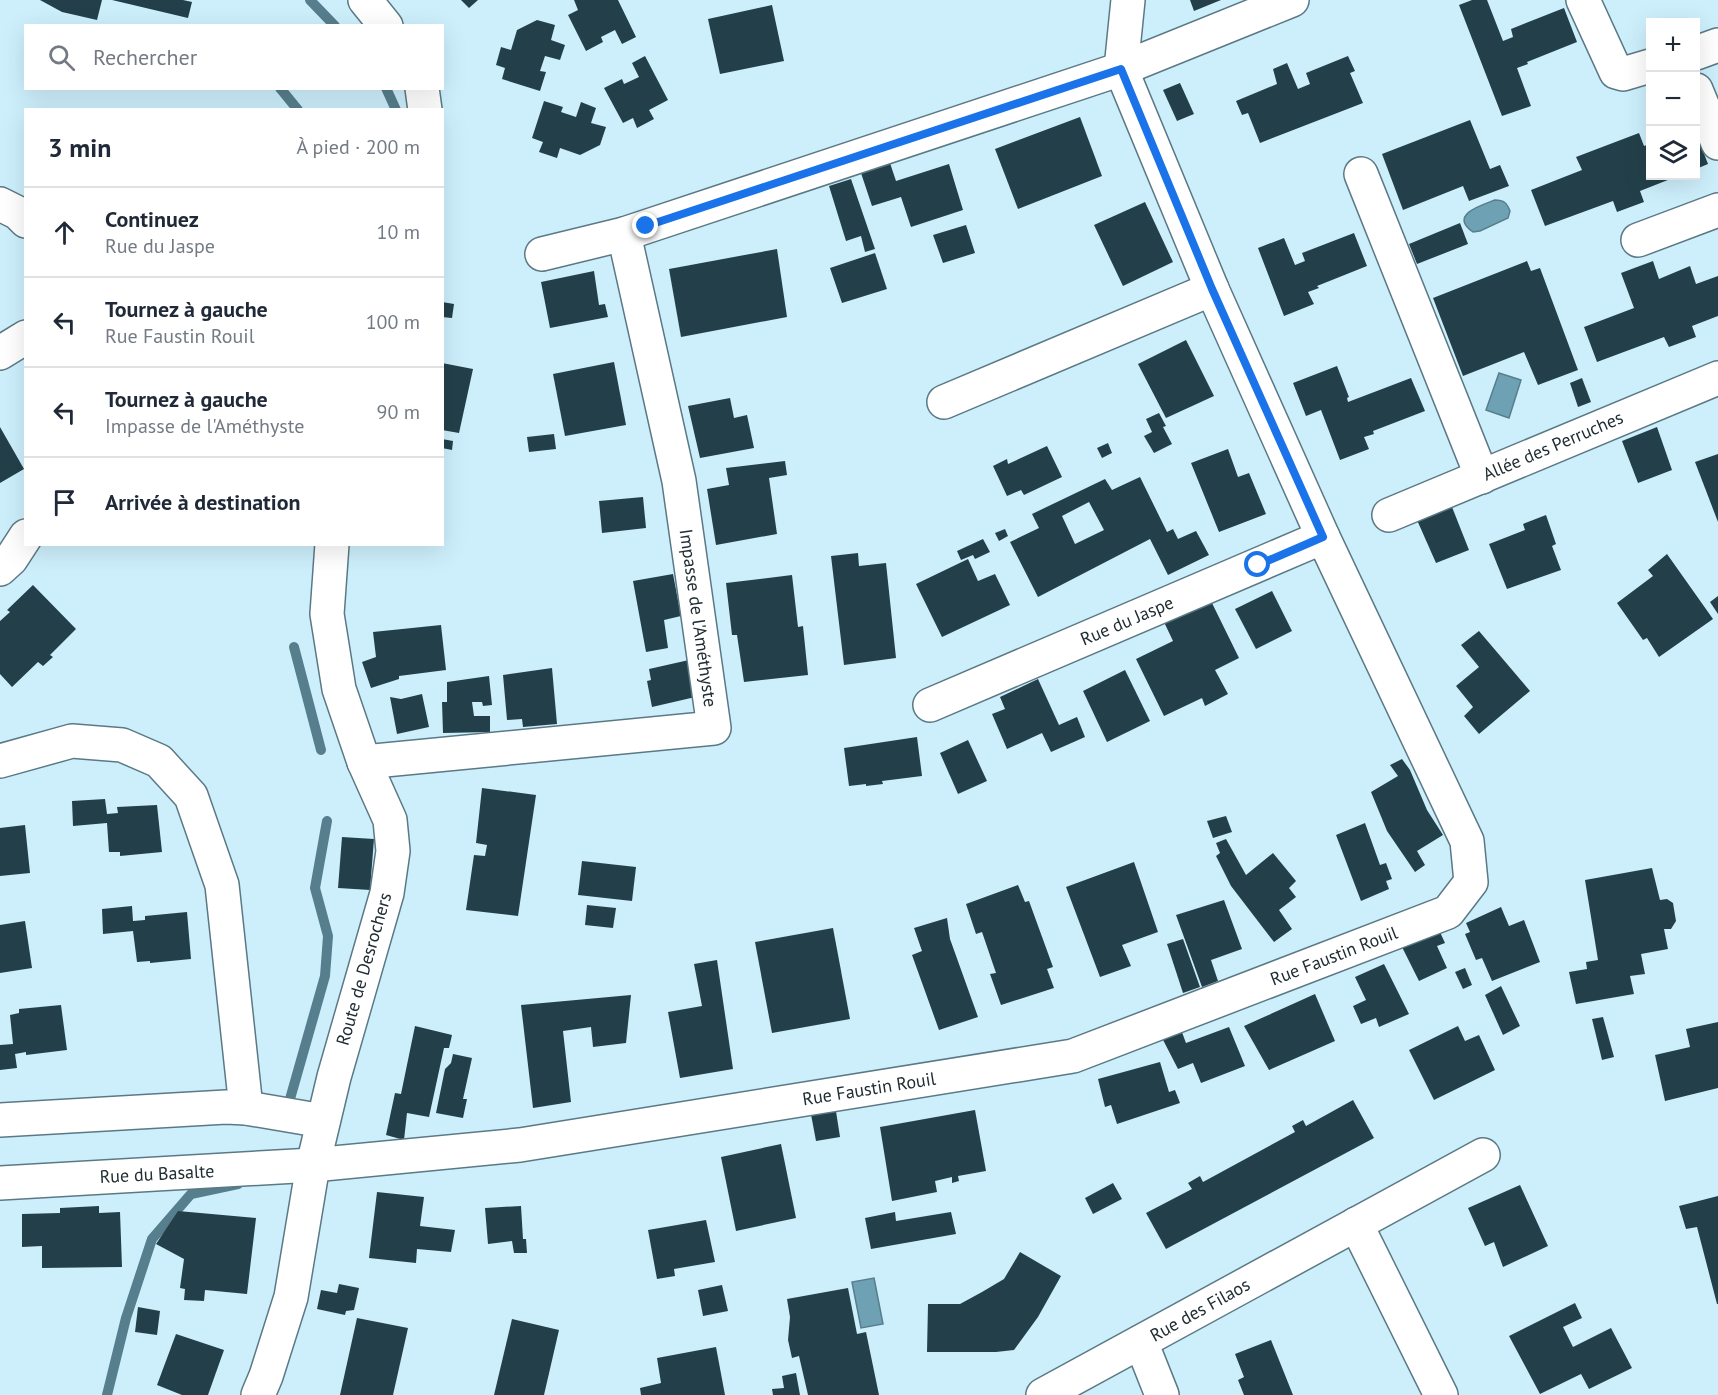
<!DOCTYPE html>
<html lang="fr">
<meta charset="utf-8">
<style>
:root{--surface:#fff;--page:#f2f2f3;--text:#1f2937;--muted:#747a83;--line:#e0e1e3}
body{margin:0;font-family:"PT Sans",sans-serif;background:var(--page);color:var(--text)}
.controls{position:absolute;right:18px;top:18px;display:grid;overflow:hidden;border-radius:0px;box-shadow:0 6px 24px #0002}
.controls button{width:54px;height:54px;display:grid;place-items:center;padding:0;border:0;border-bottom:2px solid var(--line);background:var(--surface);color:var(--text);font:30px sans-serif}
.stop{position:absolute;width:18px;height:18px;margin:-14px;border:4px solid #1a73e8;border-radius:50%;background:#fff}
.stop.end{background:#1a73e8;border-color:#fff;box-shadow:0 2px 6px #0008}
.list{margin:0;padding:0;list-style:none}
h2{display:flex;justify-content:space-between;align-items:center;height:78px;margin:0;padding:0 24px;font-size:26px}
h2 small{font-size:20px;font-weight:400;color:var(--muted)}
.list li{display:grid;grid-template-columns:39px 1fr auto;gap:18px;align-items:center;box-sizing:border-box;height:90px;padding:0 24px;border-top:2px solid var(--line)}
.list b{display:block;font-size:22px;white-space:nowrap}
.list p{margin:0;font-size:20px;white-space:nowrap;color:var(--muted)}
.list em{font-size:20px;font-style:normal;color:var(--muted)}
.icon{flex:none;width:33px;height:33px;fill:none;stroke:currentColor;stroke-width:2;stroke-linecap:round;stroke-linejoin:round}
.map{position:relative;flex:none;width:1718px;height:1395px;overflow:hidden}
.search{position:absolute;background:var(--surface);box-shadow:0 6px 24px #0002;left:24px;top:24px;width:420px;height:66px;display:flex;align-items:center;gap:15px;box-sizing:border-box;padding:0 21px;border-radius:0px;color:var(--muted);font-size:22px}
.panel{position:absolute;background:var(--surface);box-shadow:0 6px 24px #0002;left:24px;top:108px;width:420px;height:438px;border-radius:0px}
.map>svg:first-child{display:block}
</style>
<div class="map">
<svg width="1718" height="1395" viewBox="0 0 1718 1395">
<rect width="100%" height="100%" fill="#cdeffc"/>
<g fill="#6fa1b4" stroke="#577e8d" stroke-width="1.5">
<path d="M1495 200C1504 200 1507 203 1510 211L1508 218 1480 231 1473 232C1448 215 1482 205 1495 200Z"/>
<path d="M1499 373 1521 380 1509 418 1486 410Z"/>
<path d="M874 1278 883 1324 861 1328 852 1282Z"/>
</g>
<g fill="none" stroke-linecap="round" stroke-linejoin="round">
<g stroke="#577e8d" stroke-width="10">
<path d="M310 0 335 26"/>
<path d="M280 88 298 110"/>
<path d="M386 88 396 110"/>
<path d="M294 647 321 750"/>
<path d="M290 1099 325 976 328 936 315 888 327 821"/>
<path d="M107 1395 126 1318 152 1239 191 1194 238 1184"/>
</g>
</g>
<g fill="#23404a" fill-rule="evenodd">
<path d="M40 0H102L97 20 62 12Z"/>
<path d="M112 0H183L192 2 188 18Z"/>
<path d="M461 0H478L469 8Z"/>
<path d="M574 0H618L636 37 622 44 615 30 601 37 603 42 586 51 568 15 578 10Z"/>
<path d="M1190 0H1221L1194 11Z"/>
<path d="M1472 0H1487L1503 41 1513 37 1511 29 1564 8 1577 42 1527 62 1528 64 1517 68 1531 106 1502 116 1459 5Z"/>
<path d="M772 5 784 61 720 74 708 19Z"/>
<path d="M537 20 555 25 551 40 565 45 560 60 545 56 540 71 546 72 540 91 502 79 505 68 496 65 501 47 511 50 517 30Z"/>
<path d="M645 56 668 100 649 110 654 119 637 128 633 118 623 123 604 88 622 79 624 84 639 77 632 63Z"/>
<path d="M1348 56 1355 71 1350 73 1363 103 1260 143 1248 113 1242 115 1236 101 1277 84 1273 69 1287 63 1298 89 1310 84 1306 73Z"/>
<path d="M1180 83 1194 114 1177 121 1163 90Z"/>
<path d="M544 101 563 107 561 112 576 117 581 102 596 108 591 123 606 127 600 145 580 155 560 148 557 158 539 152 543 142 532 138Z"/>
<path d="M1080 117 1102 176 1018 209 995 149Z"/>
<path d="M1470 120 1490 169 1500 165 1509 186 1469 201 1463 186 1403 210 1382 154Z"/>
<path d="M1639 133 1644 146 1650 144V176H1678L1640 191 1644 202 1617 212 1613 201 1545 226 1531 190 1582 170 1576 157Z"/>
<path d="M1696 133 1708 164 1696 169Z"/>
<path d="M890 163 896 181 949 164 963 210 911 227 901 197 872 206 861 173Z"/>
<path d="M851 179 875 249 865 252 861 236 846 241 829 186Z"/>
<path d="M1145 202 1173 262 1123 286 1094 225Z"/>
<path d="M1460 223 1468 244 1417 264 1409 244Z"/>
<path d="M966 225 975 253 943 263 933 235Z"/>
<path d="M1354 233 1367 266 1317 286 1319 288 1308 292 1314 304 1284 316 1258 248 1284 238 1295 265 1305 261 1302 253Z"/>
<path d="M777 249 787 317 681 337 669 269Z"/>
<path d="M875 253 887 289 842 303 830 268Z"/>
<path d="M1527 261 1531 271 1540 268 1578 370 1538 385 1524 352 1463 376 1433 298Z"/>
<path d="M1653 261 1659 279 1690 266 1696 284 1718 276V316L1692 326 1696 337 1669 347 1664 337 1597 362 1584 327 1634 308 1621 273Z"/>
<path d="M594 271 599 305 605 304 608 317 550 328 541 282Z"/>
<path d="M442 302 454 304 452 318 442 317Z"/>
<path d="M1186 340 1214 396 1166 418 1138 364Z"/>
<path d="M614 362 626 425 565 436 553 374Z"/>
<path d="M442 363 473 369 459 433 442 430Z"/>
<path d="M1337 366 1349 397 1347 398 1348 402 1411 378 1425 411 1373 431 1374 434 1364 437 1369 449 1340 460 1321 410 1306 416 1293 383Z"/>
<path d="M1582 378 1591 402 1578 407 1570 383Z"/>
<path d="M730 398 734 418 747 415 754 448 700 458 688 406Z"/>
<path d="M1159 413 1166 426 1163 427 1172 444 1154 453 1144 436 1152 432 1146 419Z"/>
<path d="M0 427 24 469 0 483Z"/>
<path d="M1657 427 1672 470 1638 483 1622 441Z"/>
<path d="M554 434 556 449 529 452 527 437Z"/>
<path d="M442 439 453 441 452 450 442 448Z"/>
<path d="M1108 443 1112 453 1102 458 1097 448Z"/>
<path d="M1047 446 1062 477 1024 495 1021 490 1007 496 993 466 1007 459 1008 464Z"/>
<path d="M1228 449 1238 477 1249 473 1266 514 1219 532 1191 463Z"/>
<path d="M1718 454V522L1695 462Z"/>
<path d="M785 461 787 475 769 478 777 534 716 545 707 489 729 485 726 468Z"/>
<path d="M1140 477 1167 532 1173 529 1178 539 1196 531 1209 555 1168 575 1150 539 1038 597 1010 542 1039 528 1032 514 1105 479 1112 490ZM1089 502 1104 530 1075 544 1062 516Z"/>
<path d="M643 497 646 528 602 533 599 501Z"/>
<path d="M1452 507 1469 550 1436 563 1417 520Z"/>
<path d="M1546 515 1556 544 1552 546 1561 570 1507 589 1489 544 1525 530 1523 524Z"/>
<path d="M1005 529 1008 536 999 541 995 533Z"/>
<path d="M983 539 990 552 975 559 973 555 961 560 957 551Z"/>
<path d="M858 553 859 566 886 563 896 658 844 665 831 556Z"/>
<path d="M1667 554 1713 619 1659 657 1647 638 1643 640 1617 603 1653 576 1648 570Z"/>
<path d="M968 559 978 581 995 574 1010 605 942 637 916 584Z"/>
<path d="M673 574 681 616 664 620 668 648 646 652 633 581Z"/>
<path d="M792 575 798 627 803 626 808 675 744 682 737 635H732L726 583Z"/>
<path d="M33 585 76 629 50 655 53 657 43 666 38 662 12 687 0 674V621L10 612 7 610Z"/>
<path d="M1272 591 1292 631 1256 649 1235 609Z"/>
<path d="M1718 596V614L1710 602Z"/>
<path d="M1210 599 1239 658 1215 670 1228 694 1205 706 1202 698 1164 716 1136 659 1173 641 1164 622Z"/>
<path d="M441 625 446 670 399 676V679L371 688 362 662 376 657 373 632Z"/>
<path d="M1479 631 1530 691 1479 734 1464 716 1473 707 1456 686 1479 667 1461 645Z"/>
<path d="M689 660 704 695 652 707 647 681 651 680 649 669Z"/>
<path d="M552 668 557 724 523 727 522 719 507 720 503 675Z"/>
<path d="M1125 670 1150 721 1107 742 1083 691Z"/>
<path d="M489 676 492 705 483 706 482 702H472L474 716H490V732L443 733 442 702H447V682Z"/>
<path d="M1038 679 1059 725 1077 717 1085 737 1051 752 1042 733 1007 749 992 714 1005 709 1000 697Z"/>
<path d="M422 694 429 727 397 734 390 697 401 699Z"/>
<path d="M917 737 922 776 882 781 883 784 866 786V784L849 786 844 748Z"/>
<path d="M968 740 987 781 958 794 940 753Z"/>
<path d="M1402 759 1410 770 1427 810 1443 835 1417 851 1425 865 1415 872 1387 831 1371 792 1398 776 1390 765Z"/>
<path d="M482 788 536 795 518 916 466 910 474 855 485 856 487 845 476 843Z"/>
<path d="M105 799 107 814 118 813 117 807 157 805 162 852 120 856V852H109L107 823 73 826 72 801Z"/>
<path d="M1226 816 1232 832 1213 838 1207 821Z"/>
<path d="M1365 823 1380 865 1386 863 1392 879 1386 881 1389 889 1361 901 1336 835Z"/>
<path d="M25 825 30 873 0 876V828Z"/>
<path d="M342 837 374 839 370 890 338 888Z"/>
<path d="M1226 839 1246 875 1273 853 1296 881 1289 888 1296 897 1279 910 1292 929 1274 942 1231 886 1216 856 1220 853 1216 843Z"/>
<path d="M582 861 636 867 632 901 578 895Z"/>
<path d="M1134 862 1158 932 1122 945 1131 966 1100 977 1066 887Z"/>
<path d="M1652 868 1660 900 1667 899 1673 903 1676 921 1671 929H1664L1668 949 1641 954 1645 974 1630 976 1634 994 1576 1004 1569 972 1587 969 1586 962 1598 960 1585 880Z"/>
<path d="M1018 885 1025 902 1029 901 1053 967 1047 969 1054 988 1001 1005 990 974 996 973 982 932 976 934 966 904Z"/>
<path d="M1224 900 1242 949 1211 960 1218 981 1202 987 1176 915Z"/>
<path d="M587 905 616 908 613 928 585 925Z"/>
<path d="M132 906 133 921 145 920V916L187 912 191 959 150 963V961L137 962 133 931 103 934 102 909Z"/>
<path d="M1501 907 1509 926 1524 920 1540 962 1492 981 1482 958 1476 960 1465 934 1470 932 1466 923Z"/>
<path d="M947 918 950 939 978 1017 939 1030 912 955 922 951 914 928Z"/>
<path d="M25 921 32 968 0 973V925Z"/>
<path d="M833 928 850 1019 772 1033 755 942Z"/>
<path d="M1439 930 1445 943 1437 946 1447 968 1419 981 1402 947Z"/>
<path d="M1183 939 1200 987 1183 993 1167 944Z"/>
<path d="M717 960 733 1069 680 1078 668 1012 702 1006 694 964Z"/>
<path d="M1384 964 1409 1014 1379 1027 1376 1018 1361 1024 1353 1006 1366 1000 1355 977Z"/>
<path d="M1465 968 1472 985 1463 989 1455 972Z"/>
<path d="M1501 986 1520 1026 1503 1035 1485 995Z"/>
<path d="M1315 994 1335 1041 1269 1070 1244 1026Z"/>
<path d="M631 995 626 1043 593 1047 591 1027 563 1031 571 1102 533 1108 521 1005Z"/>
<path d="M61 1005 67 1050 26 1055V1052L15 1054 17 1068 0 1070V1045L13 1044 10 1015 19 1013V1009Z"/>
<path d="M1603 1017 1614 1057 1602 1060 1592 1019Z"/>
<path d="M1718 1022V1088L1665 1101 1655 1055 1690 1047 1686 1029Z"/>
<path d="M415 1026 452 1035 449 1048H444L429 1117 407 1113 404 1140 386 1135 395 1093 401 1094Z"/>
<path d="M1458 1026 1465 1041 1479 1035 1495 1070 1434 1100 1409 1050Z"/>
<path d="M1180 1027 1186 1043 1229 1027 1245 1066 1201 1083 1193 1063 1178 1069 1160 1034Z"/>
<path d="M453 1054 472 1058 463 1099H467L463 1118 436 1113 445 1069 451 1063Z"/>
<path d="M1160 1062 1169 1092 1175 1090 1180 1103 1117 1124 1111 1105 1105 1107 1098 1079Z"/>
<path d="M1353 1100 1374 1138 1166 1249 1146 1213 1192 1189 1188 1183 1200 1176 1203 1182 1295 1132 1292 1126 1303 1120 1306 1126Z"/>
<path d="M835 1105 840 1137 816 1141 810 1109Z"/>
<path d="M975 1110 986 1171 958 1176 959 1181 952 1183V1177L935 1181 937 1192 892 1201 880 1127Z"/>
<path d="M781 1144 796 1218 736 1231 721 1157Z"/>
<path d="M1113 1183 1122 1199 1093 1214 1085 1198Z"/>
<path d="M1520 1185 1548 1246 1503 1267 1494 1242 1485 1246 1468 1208Z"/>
<path d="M377 1192 424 1197 420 1226 455 1230 451 1252 417 1249 416 1263 369 1258Z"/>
<path d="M1718 1196V1304H1717L1697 1227 1686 1229 1679 1206Z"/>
<path d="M99 1206V1213L120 1212 122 1267 42 1268V1246L22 1247V1214L60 1213V1208Z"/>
<path d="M521 1206 523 1239H526L527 1253H514L512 1241 488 1244 485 1208Z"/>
<path d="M178 1211 256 1218 247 1294 205 1290 204 1301 184 1300 185 1289 180 1288 184 1259 156 1244Z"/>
<path d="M895 1212 896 1221 951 1212 956 1234 871 1249 865 1218Z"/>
<path d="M706 1220 715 1262 674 1269 675 1276 657 1279 648 1230Z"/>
<path d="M1020 1252 1061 1276 1038 1317 1014 1350 996 1352H927L928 1304H960L982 1292 1004 1279Z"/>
<path d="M339 1284 359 1288 354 1310 346 1311 345 1315 317 1309 321 1290 337 1293Z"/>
<path d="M722 1285 728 1311 703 1316 698 1290Z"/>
<path d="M848 1288 857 1334 866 1332 879 1395H808L799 1356 792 1358 788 1340 790 1317 787 1299Z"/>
<path d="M1575 1303 1582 1318 1563 1327 1573 1347 1611 1328 1632 1368 1589 1389 1581 1374 1540 1394 1509 1336Z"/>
<path d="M138 1307 160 1311 157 1335 135 1332Z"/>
<path d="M357 1318 408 1328 393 1395H340Z"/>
<path d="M512 1319 559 1330 544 1395H494Z"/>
<path d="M176 1334 224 1350 208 1395H182L157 1385Z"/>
<path d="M1271 1340 1293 1395H1244L1238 1380 1244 1377 1235 1354Z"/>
<path d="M716 1347 725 1395H641L640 1388 661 1383 657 1358Z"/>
<path d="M796 1373 800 1395H773L772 1389 784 1388 782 1376Z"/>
</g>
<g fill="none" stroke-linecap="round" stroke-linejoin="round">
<g stroke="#5b7985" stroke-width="36">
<g id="minor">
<path d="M365 0 386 26"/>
<path d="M1583 0 1616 72 1623 74 1650 66"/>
<path d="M1696 53 1718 45"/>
<path d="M422 88 425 110"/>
<path d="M1696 90 1718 143"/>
<path d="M1361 174 1482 477"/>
<path d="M0 204 18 213 26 221"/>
<path d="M1638 240 1718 210"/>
<path d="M542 254 624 234 1121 69 1292 0"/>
<path d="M0 353 26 337"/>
<path d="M944 402 1212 289"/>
<path d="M1389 515 1718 378"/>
<path d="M0 569 11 559 26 536"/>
<path d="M930 705 1323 537"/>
<path d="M0 761 72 741 122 745 159 761 191 796 222 885 246 1108"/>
<path d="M364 762 714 728 679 481 624 234"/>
<path d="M0 1120 226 1107 246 1108 323 1121"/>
<path d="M0 1183 313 1165 520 1145 1073 1056 1448 912 1471 882 1467 841 1323 537 1212 289 1121 69 1128 0"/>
<path d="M1356 1224 1441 1395"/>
<path d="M1141 1342 1162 1395"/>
<path d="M258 1395 266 1376 291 1297 313 1165 334 1077 387 893 393 851 390 820 364 762 339 689 327 614 332 544"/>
<path d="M1043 1395 1483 1155"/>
</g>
</g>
<use href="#minor" stroke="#fff" stroke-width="33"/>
</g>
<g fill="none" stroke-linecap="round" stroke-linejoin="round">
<path stroke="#1a73e8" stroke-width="8" d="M646 226 1121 69 1212 289 1323 537 1258 565"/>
</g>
<g text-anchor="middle" stroke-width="6" stroke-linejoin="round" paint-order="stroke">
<g font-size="18" fill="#202d32" stroke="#fff">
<text transform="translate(1553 446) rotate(-23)" y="6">Allée des Perruches</text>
<text transform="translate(698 618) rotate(82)" y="6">Impasse de l'Améthyste</text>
<text transform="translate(1127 621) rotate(-23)" y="6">Rue du Jaspe</text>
<text transform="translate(1334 956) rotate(-21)" y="6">Rue Faustin Rouil</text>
<text transform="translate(364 969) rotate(-74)" y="6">Route de Desrochers</text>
<text transform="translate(869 1089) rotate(-9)" y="6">Rue Faustin Rouil</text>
<text transform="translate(157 1174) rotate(-3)" y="6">Rue du Basalte</text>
<text transform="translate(1200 1310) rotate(-29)" y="6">Rue des Filaos</text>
</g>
</g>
</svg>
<div class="controls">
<button>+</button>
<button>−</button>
<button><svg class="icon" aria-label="layers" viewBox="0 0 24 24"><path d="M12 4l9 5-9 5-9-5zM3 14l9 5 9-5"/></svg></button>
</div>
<div class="stop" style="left:1258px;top:565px"></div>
<div class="stop end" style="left:646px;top:226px"></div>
<div class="search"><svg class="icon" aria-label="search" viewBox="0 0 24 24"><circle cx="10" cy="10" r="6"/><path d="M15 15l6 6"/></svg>Rechercher</div>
<section class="panel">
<h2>3 min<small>À pied · 200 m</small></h2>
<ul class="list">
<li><svg class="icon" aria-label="ahead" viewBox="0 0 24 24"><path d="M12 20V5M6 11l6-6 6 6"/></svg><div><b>Continuez</b><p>Rue du Jaspe</p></div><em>10 m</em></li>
<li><svg class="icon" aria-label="left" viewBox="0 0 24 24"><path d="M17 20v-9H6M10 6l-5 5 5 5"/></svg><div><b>Tournez à gauche</b><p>Rue Faustin Rouil</p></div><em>100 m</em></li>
<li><svg class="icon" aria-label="left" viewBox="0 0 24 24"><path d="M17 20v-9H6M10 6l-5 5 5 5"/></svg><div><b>Tournez à gauche</b><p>Impasse de l'Améthyste</p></div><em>90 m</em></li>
<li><svg class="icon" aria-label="arrive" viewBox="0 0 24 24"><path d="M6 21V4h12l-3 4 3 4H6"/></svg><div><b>Arrivée à destination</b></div></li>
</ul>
</section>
</div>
